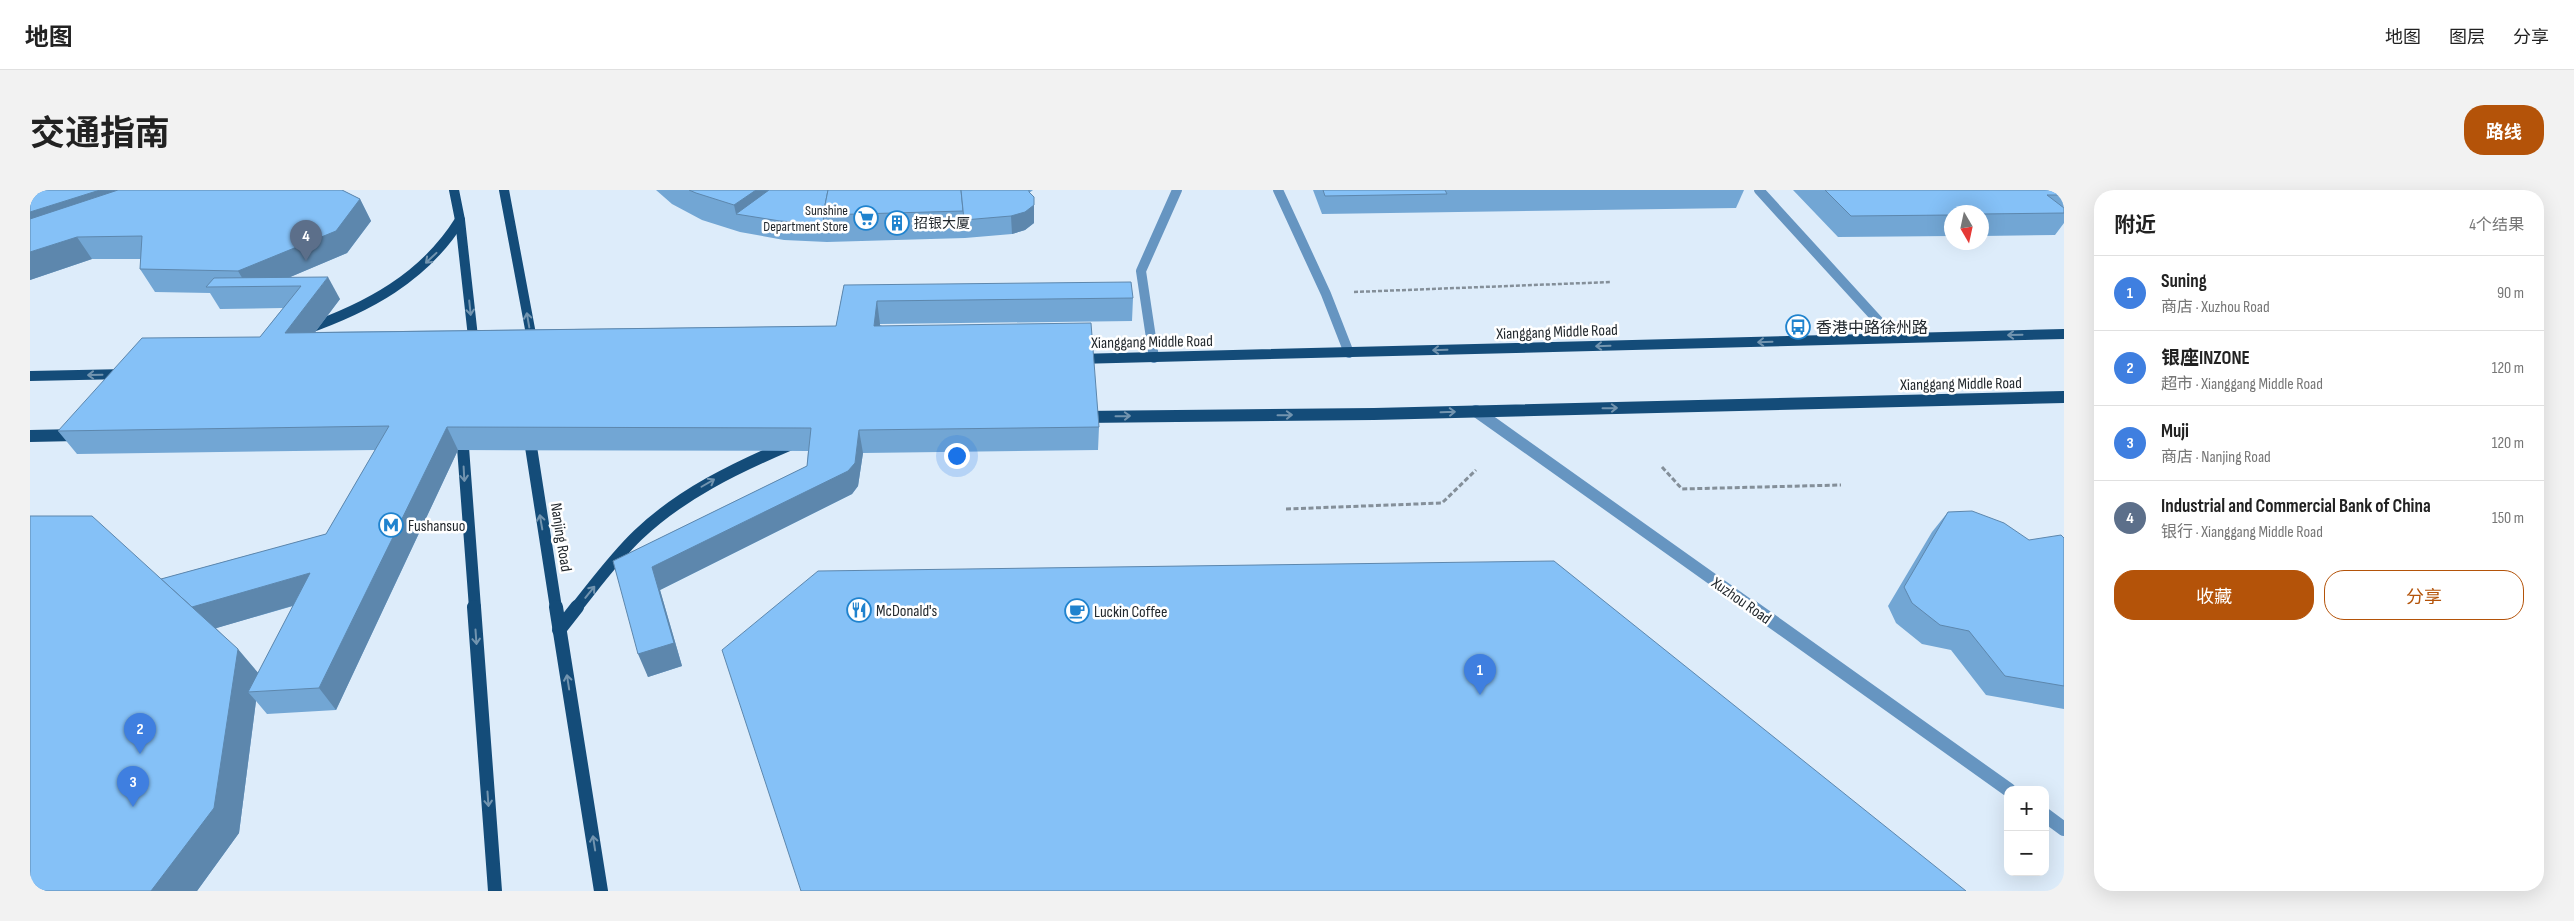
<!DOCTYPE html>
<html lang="zh">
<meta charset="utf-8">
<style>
:root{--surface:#fff;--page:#f2f2f2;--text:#222;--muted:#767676;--line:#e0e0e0;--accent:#b45309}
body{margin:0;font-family:"Sofia Sans Condensed","Noto Sans SC",sans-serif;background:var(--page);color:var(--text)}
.controls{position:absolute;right:15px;bottom:15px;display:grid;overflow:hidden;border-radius:10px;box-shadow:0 5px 20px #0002}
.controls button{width:45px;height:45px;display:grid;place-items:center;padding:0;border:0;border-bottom:1px solid var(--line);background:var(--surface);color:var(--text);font:25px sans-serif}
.compass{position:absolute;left:1914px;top:15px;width:45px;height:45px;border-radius:50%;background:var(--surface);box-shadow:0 5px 20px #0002;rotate:171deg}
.you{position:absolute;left:926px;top:265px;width:18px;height:18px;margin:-12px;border:4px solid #fff;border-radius:50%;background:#1a73e8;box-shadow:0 0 0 8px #1a73e833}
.badge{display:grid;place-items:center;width:32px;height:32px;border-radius:50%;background:var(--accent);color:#fff;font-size:16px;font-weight:700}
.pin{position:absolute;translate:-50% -41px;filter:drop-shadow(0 1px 2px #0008)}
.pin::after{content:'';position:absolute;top:26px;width:18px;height:15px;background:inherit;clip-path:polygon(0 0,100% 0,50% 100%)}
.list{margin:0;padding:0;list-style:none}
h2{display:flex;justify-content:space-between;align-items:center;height:65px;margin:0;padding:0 20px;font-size:21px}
h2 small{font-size:16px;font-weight:400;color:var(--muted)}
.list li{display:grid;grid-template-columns:32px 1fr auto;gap:15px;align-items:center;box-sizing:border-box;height:75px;padding:0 20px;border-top:1px solid var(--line)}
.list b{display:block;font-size:19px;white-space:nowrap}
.list p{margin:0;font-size:16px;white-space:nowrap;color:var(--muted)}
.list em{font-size:16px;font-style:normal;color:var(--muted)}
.actions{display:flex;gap:10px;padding:15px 20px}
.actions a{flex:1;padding:11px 0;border:1px solid var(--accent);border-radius:20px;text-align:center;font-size:18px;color:var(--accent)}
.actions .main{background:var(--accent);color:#fff}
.map{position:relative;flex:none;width:2034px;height:701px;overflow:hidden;border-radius:20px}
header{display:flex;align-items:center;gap:30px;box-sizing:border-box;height:70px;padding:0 25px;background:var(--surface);border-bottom:1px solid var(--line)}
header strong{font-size:24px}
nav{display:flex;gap:28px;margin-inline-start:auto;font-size:18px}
.intro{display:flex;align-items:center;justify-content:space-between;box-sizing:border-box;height:120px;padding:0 30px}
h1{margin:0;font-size:35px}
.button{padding:12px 22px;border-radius:20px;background:var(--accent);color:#fff;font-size:18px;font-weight:700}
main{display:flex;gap:30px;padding:0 30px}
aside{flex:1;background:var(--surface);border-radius:20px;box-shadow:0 5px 20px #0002}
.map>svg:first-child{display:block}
</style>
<header>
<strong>地图</strong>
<nav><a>地图</a><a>图层</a><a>分享</a></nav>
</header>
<div class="intro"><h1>交通指南</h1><a class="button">路线</a></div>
<main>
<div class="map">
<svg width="2034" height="701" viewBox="0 0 2034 701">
<rect width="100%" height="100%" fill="#ddecfa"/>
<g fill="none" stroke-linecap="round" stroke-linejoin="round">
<path stroke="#848f99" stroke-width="2.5" stroke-dasharray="4 2" stroke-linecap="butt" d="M1324 102 1581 92"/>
<g stroke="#848f99" stroke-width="3" stroke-dasharray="5 2.5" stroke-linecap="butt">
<path d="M1632 277 1652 299 1811 295"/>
<path d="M1256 319 1412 313 1446 280"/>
</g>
<g stroke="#6695c1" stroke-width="10">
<path d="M1248 0 1296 104 1319 163"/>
<path d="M1729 0 1864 148"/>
<path d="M1124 168 1111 81 1147 0"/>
</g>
<path stroke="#6695c1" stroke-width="12" d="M1446 221 1723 418"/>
<g stroke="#6695c1" stroke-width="14">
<path d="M1722 417 1979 600"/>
<path d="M2015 625 2034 639"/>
</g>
<g stroke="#144c79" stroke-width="10">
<path d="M424 0 430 30 444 156"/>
<path d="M474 0 503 155"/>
<path d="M274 140C337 118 394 88 430 30"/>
<path d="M1047 169 2034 144"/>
<path d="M0 186 97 184"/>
</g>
<g stroke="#144c79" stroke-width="12">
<path d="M1052 227 1344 224 2034 207"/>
<path d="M432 244 445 418"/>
<path d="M499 244 526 418"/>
<path d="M0 246 47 245"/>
<path d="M546 418C566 393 585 367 608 345 651 304 705 278 759 255"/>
</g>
<g stroke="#144c79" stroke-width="14">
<path d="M444 417 465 701"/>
<path d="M526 417 571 701"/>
<path d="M529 440 547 417"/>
</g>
</g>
<g fill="#72a6d4" fill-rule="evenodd">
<path d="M0 0H312L330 9 341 31 317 63 260 87 310 109 285 142 806 136 814 95 1103 108 1102 131 850 134V135L1069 237 1068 260 833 263 828 296 822 304 630 400 652 476 618 487 583 371 777 276 778 261 428 260 306 520 237 524 226 511 209 643 167 701H0L131 389 296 344 345 260 47 264 28 241 230 147 253 118 190 119 180 103 125 102 110 79 111 69H62L0 90ZM263 416 228 483 186 438Z"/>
<path d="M626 0H1003L999 3 1004 33 995 40 982 44 935 48 797 52 754 50 710 42 672 30 642 14Z"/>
<path d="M1283 0H1714L1706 18 1292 24Z"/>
<path d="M1763 0H2034V33L2025 45 1952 46V22H1922V46L1808 47Z"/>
<path d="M1918 322 1999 350 2034 348V519L1956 505 1921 460 1892 454 1866 433 1858 416 1902 342Z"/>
</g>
<g fill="#5d87ad">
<path d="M70 0H88L102 22 0 56V22Z"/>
<path d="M726 0H758L706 24 704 15Z"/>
<path d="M330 9 341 31 317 63 239 96H217L208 81Z"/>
<path d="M1004 15V33L995 40 982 44 981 26Z"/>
<path d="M47 47 62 69 0 90V62Z"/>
<path d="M298 87 310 109 268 165 255 143Z"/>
<path d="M847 111 850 134 847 158 844 136Z"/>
<path d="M417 237 428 260 306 520 289 498Z"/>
<path d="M829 240 833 263 828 296 822 304 630 400 652 476 618 487 608 464 622 377 825 273Z"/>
<path d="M280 383 296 406 180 440 161 417Z"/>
<path d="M208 459 230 485 218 502 226 511 209 643 167 701H121Z"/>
</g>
<g fill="#85c1f7" stroke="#5d87ad">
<path d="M0 0H70L0 22Z"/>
<path d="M88 0H312L330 9 306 41 208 81 110 79 112 46 47 47 0 62V29Z"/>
<path d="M659 0H726L704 15 666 3Z"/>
<path d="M739 0H798L793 25 794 34 750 31 706 24Z"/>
<path d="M798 0H931L933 21 793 25Z"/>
<path d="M931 0H999V2L1004 7V15L995 22 981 26 934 30Z"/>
<path d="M1293 0H1415L1417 4 1295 6Z"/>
<path d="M1795 0H2034V5H2017L2034 18V23L1952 24V22H1922V25L1821 26Z"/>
<path d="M298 87 255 143 806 136 814 95 1101 92 1103 108 847 111 844 136 1061 133 1069 237 829 240 825 273 818 281 622 377 644 453 608 464 583 371 777 276 781 238 417 237 289 498 218 502 280 383 162 417 131 389 296 344 359 236 28 241 112 148 230 147 271 96 176 97 184 88Z"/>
<path d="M1942 321 1974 333 1999 350 2031 345 2034 348V496L1975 486 1939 441 1910 435 1882 413 1874 397 1918 322Z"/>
<path d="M0 326H62L208 459 184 618 121 701H0Z"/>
<path d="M1524 371 1936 701H771L692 460 788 381Z"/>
</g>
<defs><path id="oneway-shaft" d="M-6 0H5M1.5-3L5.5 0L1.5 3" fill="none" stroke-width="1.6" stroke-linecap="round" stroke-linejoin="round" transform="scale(1.25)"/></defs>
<g stroke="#7294af">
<use href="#oneway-shaft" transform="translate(401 68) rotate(137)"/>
<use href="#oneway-shaft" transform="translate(440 118) rotate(84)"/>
<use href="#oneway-shaft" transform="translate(498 130) rotate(-100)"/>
<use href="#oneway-shaft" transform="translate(1985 145) rotate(179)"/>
<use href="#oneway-shaft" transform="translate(1735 152) rotate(178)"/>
<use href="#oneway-shaft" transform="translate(1573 156) rotate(178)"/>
<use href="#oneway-shaft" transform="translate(1410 160) rotate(178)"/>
<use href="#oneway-shaft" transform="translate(65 185) rotate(179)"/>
<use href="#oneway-shaft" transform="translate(1580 218) rotate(-1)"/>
<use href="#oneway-shaft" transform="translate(1418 222) rotate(-2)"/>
<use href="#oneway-shaft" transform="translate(1255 225) rotate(-1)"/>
<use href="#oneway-shaft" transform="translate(1093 226) rotate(-1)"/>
<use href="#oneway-shaft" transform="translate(434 284) rotate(87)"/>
<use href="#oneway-shaft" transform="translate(678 293) rotate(-30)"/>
<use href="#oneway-shaft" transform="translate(511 332) rotate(-100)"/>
<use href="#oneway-shaft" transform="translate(560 402) rotate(-51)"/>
<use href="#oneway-shaft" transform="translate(446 447) rotate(86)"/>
<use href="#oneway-shaft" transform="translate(538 492) rotate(-99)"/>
<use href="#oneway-shaft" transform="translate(458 609) rotate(86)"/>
<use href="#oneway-shaft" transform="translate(564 653) rotate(-99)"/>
</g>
<defs>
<g id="supermarket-ring" transform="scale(1.25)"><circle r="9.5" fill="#fff" stroke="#2083ce" stroke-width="1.5"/><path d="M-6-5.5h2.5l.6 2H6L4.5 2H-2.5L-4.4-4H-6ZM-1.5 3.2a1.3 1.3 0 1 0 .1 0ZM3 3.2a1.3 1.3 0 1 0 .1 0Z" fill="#2083ce"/></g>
<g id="building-ring" transform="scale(1.25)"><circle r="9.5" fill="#fff" stroke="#2083ce" stroke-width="1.5"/><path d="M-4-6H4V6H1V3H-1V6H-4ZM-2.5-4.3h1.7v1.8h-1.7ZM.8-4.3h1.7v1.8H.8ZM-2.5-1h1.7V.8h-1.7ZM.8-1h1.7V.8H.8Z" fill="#2083ce"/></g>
<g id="bus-ring" transform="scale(1.25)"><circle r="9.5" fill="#fff" stroke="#2083ce" stroke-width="1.5"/><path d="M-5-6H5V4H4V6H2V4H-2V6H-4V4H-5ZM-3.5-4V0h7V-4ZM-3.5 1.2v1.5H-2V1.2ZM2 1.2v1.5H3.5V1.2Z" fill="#2083ce"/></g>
<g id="metro-ring" transform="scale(1.25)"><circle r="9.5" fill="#fff" stroke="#2083ce" stroke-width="1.5"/><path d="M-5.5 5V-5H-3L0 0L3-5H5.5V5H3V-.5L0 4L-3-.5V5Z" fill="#2083ce"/></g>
<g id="restaurant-ring" transform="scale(1.25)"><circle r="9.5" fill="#fff" stroke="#2083ce" stroke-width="1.5"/><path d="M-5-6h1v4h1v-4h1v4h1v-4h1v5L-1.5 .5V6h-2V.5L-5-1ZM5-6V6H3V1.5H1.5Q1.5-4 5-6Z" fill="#2083ce"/></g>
<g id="cafe-ring" transform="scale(1.25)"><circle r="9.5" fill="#fff" stroke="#2083ce" stroke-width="1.5"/><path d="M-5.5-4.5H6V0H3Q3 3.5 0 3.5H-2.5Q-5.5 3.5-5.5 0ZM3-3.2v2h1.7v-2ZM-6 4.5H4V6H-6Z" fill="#2083ce"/></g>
</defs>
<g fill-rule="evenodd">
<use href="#supermarket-ring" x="836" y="28"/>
<use href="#building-ring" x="867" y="33"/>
<use href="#bus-ring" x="1768" y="137"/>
<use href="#metro-ring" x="361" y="335"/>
<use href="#restaurant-ring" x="829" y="420"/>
<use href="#cafe-ring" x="1047" y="421"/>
</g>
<g text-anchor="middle" stroke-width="5" stroke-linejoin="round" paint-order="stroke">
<g font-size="14" fill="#22282d" stroke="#fff" text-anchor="end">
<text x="818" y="25">Sunshine<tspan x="818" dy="16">Department Store</tspan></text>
<text x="884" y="38" text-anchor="start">招银大厦</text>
</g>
<g font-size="16" fill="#22282d" stroke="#fff" text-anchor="start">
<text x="1786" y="143">香港中路徐州路</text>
<text x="378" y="341">Fushansuo</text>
<text x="846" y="426">McDonald's</text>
<text x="1064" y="427">Luckin Coffee</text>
</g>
<g font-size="16" fill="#22282d" stroke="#fff">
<text transform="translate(1527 141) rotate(-2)" y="6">Xianggang Middle Road</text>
<text transform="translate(1122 151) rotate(-1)" y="6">Xianggang Middle Road</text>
<text transform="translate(1931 193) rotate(-1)" y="6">Xianggang Middle Road</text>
<text transform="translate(532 347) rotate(81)" y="6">Nanjing Road</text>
<text transform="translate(1712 410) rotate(35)" y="6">Xuzhou Road</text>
</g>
</g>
</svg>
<div class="controls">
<button>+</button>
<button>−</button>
</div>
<svg class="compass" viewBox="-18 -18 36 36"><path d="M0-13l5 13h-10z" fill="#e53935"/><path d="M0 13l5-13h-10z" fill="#767676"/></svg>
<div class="you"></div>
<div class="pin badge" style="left:1450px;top:505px;background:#3f7fe0">1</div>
<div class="pin badge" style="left:110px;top:564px;background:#3f7fe0">2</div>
<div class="pin badge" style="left:103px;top:617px;background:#3f7fe0">3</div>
<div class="pin badge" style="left:276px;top:71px;background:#5c6f8a">4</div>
</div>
<aside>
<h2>附近<small>4个结果</small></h2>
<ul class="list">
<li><span class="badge" style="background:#3f7fe0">1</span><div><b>Suning</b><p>商店 · Xuzhou Road</p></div><em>90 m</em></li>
<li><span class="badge" style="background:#3f7fe0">2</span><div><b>银座INZONE</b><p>超市 · Xianggang Middle Road</p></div><em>120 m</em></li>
<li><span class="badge" style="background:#3f7fe0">3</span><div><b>Muji</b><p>商店 · Nanjing Road</p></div><em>120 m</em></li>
<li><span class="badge" style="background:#5c6f8a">4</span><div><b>Industrial and Commercial Bank of China</b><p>银行 · Xianggang Middle Road</p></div><em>150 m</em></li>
</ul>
<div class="actions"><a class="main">收藏</a><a>分享</a></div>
</aside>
</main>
